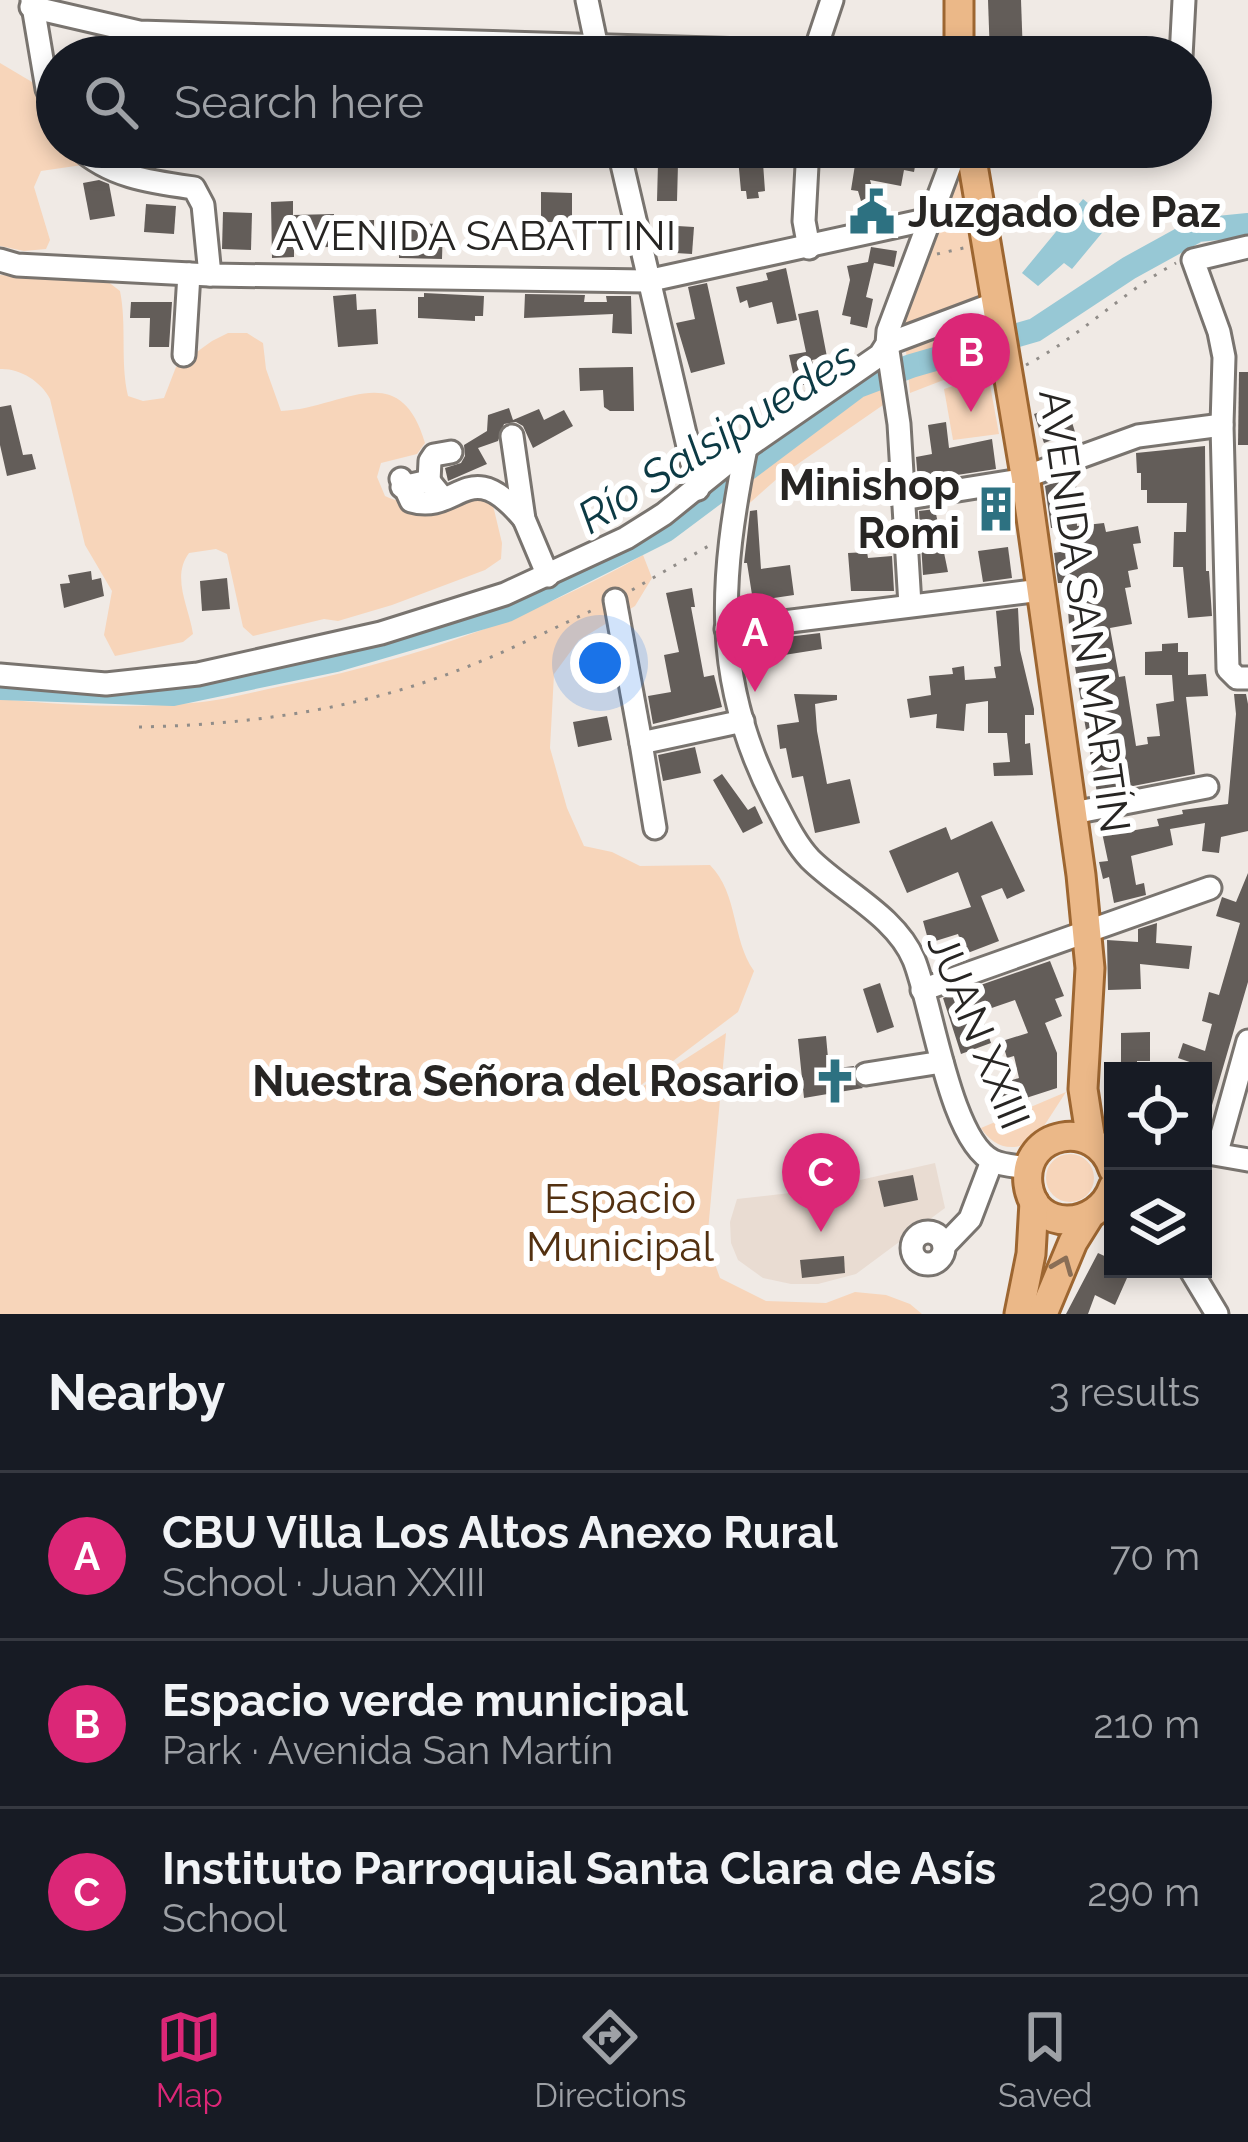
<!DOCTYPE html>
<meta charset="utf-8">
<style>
:root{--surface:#171b24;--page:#20242c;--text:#f1f3f6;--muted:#9ea1a6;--line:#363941;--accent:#db2777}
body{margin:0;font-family:Raleway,sans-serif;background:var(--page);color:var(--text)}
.controls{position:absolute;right:36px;bottom:36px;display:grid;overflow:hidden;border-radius:0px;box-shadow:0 6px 18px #0003}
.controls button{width:108px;height:108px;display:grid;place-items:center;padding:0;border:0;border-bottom:3px solid var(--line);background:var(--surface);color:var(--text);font:60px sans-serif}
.you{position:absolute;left:600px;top:663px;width:42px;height:42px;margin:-30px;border:9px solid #fff;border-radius:50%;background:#1a73e8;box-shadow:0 0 0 18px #1a73e833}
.badge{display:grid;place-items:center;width:78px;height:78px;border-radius:50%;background:var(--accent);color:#fff;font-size:39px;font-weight:700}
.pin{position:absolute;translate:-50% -99px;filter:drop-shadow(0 3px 6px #0008)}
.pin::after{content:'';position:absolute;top:63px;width:42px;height:36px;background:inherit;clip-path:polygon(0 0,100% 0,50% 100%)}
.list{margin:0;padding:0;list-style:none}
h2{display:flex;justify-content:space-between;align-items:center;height:156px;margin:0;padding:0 48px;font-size:51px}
h2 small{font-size:39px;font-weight:400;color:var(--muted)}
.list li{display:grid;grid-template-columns:78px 1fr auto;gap:36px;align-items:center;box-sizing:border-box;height:168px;padding:0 48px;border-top:3px solid var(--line)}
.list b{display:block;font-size:45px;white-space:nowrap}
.list p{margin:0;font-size:39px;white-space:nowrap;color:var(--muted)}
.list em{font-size:39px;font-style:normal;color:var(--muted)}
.icon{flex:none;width:66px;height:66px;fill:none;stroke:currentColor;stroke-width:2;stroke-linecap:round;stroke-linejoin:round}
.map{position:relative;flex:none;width:1248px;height:1314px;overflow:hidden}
.search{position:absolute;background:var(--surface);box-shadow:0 6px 18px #0003;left:36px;right:36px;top:36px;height:132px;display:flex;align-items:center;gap:30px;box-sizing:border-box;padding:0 42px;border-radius:66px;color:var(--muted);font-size:45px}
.sheet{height:660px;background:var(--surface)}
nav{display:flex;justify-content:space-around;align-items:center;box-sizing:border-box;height:168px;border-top:3px solid var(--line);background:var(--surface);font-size:33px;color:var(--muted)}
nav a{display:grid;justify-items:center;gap:6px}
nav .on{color:var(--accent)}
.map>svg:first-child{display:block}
</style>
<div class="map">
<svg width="1248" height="1314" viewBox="0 0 1248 1314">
<rect width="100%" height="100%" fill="#f0eae5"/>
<path fill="#e9dcd2" d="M935 1163 945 1208 856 1274 818 1284H791L763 1278 738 1260 731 1243 730 1222 737 1199 816 1190Z"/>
<g fill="#f7d5ba">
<path d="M0 63 32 82 57 80V147H152L151 163 134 170 103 162 41 171 34 187 50 240 46 249 24 251 0 246Z"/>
<path d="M956 172H960L980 296 972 306 914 330 902 320Z"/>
<path d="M0 275 107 281 120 291C127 325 120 362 128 396L143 401 164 398 176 367 212 341 228 333H247L263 343 266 369 281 411C342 409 399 355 425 443L417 454 381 463 377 477 385 496C427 515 447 490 491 497L502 543 501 559 485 570 392 605 338 621 324 619 253 636 243 627 227 554 216 549 189 553C171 577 189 607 193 634L183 642 115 656 104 635 112 591 85 545 50 399C41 381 19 368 0 369Z"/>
<path d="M984 321 990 362 910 393 906 351 971 322Z"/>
<path d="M879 367 886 403 779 477 743 509 755 452Z"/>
<path d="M988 374 999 434 953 440 944 389Z"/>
<path d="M643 555 652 578 635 606 579 640 554 674 550 748 567 808 584 846 612 852 640 866 710 865C739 895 731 938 754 971L738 1012 620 1101 726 1033 707 1242 720 1278 766 1301 826 1303 855 1292 886 1295 910 1304 922 1314H0V699C64 705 128 709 192 703 222 701 253 692 282 686 410 661 529 619 643 555Z"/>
<path d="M1066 1092 1044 1126 1020 1146C1003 1150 990 1142 981 1128Z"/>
<circle cx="1070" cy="1178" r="24"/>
</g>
<path fill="#97c8d5" d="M1083 199 1111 222 1072 269 1064 263 1038 286 1022 273Z"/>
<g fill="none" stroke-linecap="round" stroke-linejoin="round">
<path stroke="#97c8d5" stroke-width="24" d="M0 688 173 694 336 660 507 610 666 530 858 386 911 366 1035 330 1129 268 1198 230 1248 225"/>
</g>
<g fill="#635d59">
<path d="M988 0H1021L1023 56 990 57Z"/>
<path d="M647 147H689L688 165 678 164 677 201H657L658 163 647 162Z"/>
<path d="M737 147H776V164L763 163 765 191 758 192 759 198 747 199 746 191H741Z"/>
<path d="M886 147H924L922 162 916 161 914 172 904 170 901 186 870 180 880 215 866 218 858 191 851 190 857 152 885 157Z"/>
<path d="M99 180 109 184 115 216 90 220 83 183Z"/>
<path d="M541 192 572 193V222H541Z"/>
<path d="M293 201V215L334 214V221L374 220V234H362L363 246 294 248V257L272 258 271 202Z"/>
<path d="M146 204 176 206 174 234 144 232Z"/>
<path d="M223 212 252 213 251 250 222 249Z"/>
<path d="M399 223 443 224 442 259 399 258Z"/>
<path d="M661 225 694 227 692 254 659 252Z"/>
<path d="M871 247 897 251 894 267 874 263 866 297 873 299 867 328 850 324 851 317 842 315 850 280 847 266 868 262Z"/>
<path d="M786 268 797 320 777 324 772 302 749 308 747 300 740 303 736 287 768 280 766 273Z"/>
<path d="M707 283 725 364 691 373 676 323 695 319 688 287Z"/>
<path d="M424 293 484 296 483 316H475V321L418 318V297H424Z"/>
<path d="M356 294 357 310 376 309 378 344 338 347 333 296Z"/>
<path d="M525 294 585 295 584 302H607L606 296H631L632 334 612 333 613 314 524 318Z"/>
<path d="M131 302H172L169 347H149L150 318H130Z"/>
<path d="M818 310 827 357 812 360 816 381 796 387 789 355 806 352 798 314Z"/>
<path d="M633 367 634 411H610L604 407 603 390 580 391 579 368Z"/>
<path d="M1239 372H1248V445H1238Z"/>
<path d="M1066 403 1075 432 1044 443 1034 414Z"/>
<path d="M11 405 23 455 32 454 36 469 7 476 0 445V407Z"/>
<path d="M509 408 513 420 539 409 544 420 564 410 573 426 533 448 523 426 516 422 504 424 498 441 478 448 487 464 448 481 445 468 461 463 465 456 464 445 487 431 488 415Z"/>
<path d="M946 422 949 448 992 439 996 469 918 481 916 457 932 454 928 425Z"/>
<path d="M1205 446 1206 571H1209L1212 616 1188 618 1183 567H1173L1174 532H1186L1187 503H1147V490H1141V473H1137L1136 453Z"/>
<path d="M1076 475 1077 526 1104 523 1106 532 1138 526 1141 543 1133 544 1138 569 1128 571 1131 587 1125 588 1132 624 1110 628 1119 677 1125 676 1136 746 1148 744 1147 737 1160 736 1156 704 1174 701 1172 675H1145V652L1162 651V644L1178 643V652H1188V675L1206 674 1208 696 1186 697 1195 774 1097 793 1070 638 1068 610 1063 583H1058L1054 553 1060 552 1056 528H1051L1045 486Z"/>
<path d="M935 509 948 572 923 575 919 511Z"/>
<path d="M757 510 761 569 790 565 794 595 753 601 747 563H744L750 511Z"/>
<path d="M1008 547 1012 578 983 582 978 551Z"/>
<path d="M867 552 868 558 892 556 894 591H851L848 553Z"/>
<path d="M91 571 92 580 101 578 104 596 64 608 60 584 70 583 68 575Z"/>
<path d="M227 578 230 609 202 611 200 581Z"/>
<path d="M692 588 695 607H691L704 677 714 675 722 707 653 724 648 696 671 692 664 655 679 652 666 593Z"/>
<path d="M1018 608 1020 650 1034 709V715H1025V744L1030 743 1033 775 994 776 993 763 1010 762 1007 733H988V701L966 704 964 731 936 728 937 714 910 718 907 699 931 695 929 676 953 674 952 668 964 666 965 680 996 678 994 667 1001 666 996 611Z"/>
<path d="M820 633 822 649 747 661 745 642Z"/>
<path d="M794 694 837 695V700L815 704 817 731 827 784 850 779 860 823 815 833 803 776 792 778 786 748 780 749 777 725 799 722Z"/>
<path d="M1234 694H1246L1248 704V831L1221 837 1219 853 1202 851 1205 823 1170 829 1173 845 1131 856 1136 885 1144 883 1146 895 1114 903 1109 877 1103 879 1099 862 1108 861 1100 823 1122 819 1124 832 1159 826 1157 819 1183 814 1182 810 1228 804 1236 714Z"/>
<path d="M607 716 612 740 578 747 573 722Z"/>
<path d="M695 747 701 773 663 781 658 755Z"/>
<path d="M722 774 748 810 755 806 763 823 743 833 713 780Z"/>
<path d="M992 821 1025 891 1007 899 1002 888 981 896 999 941 965 954 958 934 929 943 923 921 971 907 958 872 907 893 889 851 946 827 951 840Z"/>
<path d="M1248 873V982L1203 1136V1095L1210 1069 1178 1058 1183 1043 1205 1051 1212 1024 1202 1021 1209 992 1219 995 1240 923 1216 916 1222 897 1236 902Z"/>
<path d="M1157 923 1156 943 1192 946 1189 969 1140 964 1141 989 1108 990 1107 940 1138 942V929Z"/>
<path d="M1050 961 1064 996 1055 999 1062 1016 1045 1023 1057 1053V1088L998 1107 992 1086 1019 1078 1014 1056 1007 1058 1002 1041 1028 1033 1015 1000 980 1012 991 1043 961 1054 943 998Z"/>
<path d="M880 983 894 1027 877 1033 863 989Z"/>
<path d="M1150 1032V1061H1137V1068H1121V1033Z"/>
<path d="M826 1036 829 1069 854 1066 852 1077 863 1088 804 1098 798 1039Z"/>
<path d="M913 1175 918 1200 884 1207 878 1181Z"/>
<path d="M1098 1253 1113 1260V1269H1131L1115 1305 1095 1295 1088 1314H1066Z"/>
<path d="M844 1256 845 1273 802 1278 800 1260Z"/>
</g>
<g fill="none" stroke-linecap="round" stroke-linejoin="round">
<g stroke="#79746f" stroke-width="27">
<g id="minor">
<path d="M32 0 47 89 57 111"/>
<path d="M587 0 599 57"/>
<path d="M31 7 139 32 813 52"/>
<path d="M813 57 832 0"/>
<path d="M1181 57 1184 0"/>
<path d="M78 147C110 177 151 182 194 188L203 205 210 275"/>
<path d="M618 147 698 489"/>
<path d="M808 147 804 221 809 248"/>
<path d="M1248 247 1193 260 1219 332 1224 357 1222 425 1228 669 1237 678H1248"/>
<path d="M0 260 17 265 210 275 647 281 930 219"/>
<path d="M887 344 899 424 910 605"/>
<path d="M887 344 996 303"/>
<path d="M184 355 189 274"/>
<path d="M512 436 524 519 548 576"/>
<path d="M746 448C720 579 711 681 776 804 786 823 795 843 810 859 842 891 896 916 914 960 932 1004 950 1141 993 1161 1003 1166 1018 1166 1029 1168"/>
<path d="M401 479 411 501C459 515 468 452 524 519"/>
<path d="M429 481 430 461 434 455 451 452"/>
<path d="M402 487 429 481 442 497"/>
<path d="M902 499 1014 481 1138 436 1222 425"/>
<path d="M615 600 641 743"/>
<path d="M726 629 1041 590"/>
<path d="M0 675 106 684 198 674 381 633 505 594 626 538 664 514 747 447 880 355 887 344 888 331 957 147"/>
<path d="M1073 813 1207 787"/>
<path d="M655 828 641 743 743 721"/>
<path d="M922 990 1210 888"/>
<path d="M866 1074 942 1062"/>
<path d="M1217 1152 1248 1041"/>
<path d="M1208 1153 1248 1160"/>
<circle cx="928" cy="1248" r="16"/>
<path d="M944 1246 970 1219 992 1161"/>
<path d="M1190 1269 1217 1314"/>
</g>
</g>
<g stroke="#9d6631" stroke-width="33">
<g id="major">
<path d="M959 0V57"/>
<path d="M970 147 1025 475 1081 875 1090 968 1083 1089 1091 1141"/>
<path d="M1113 1169C1096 1117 1022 1131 1028 1184 1034 1234 1099 1229 1113 1187"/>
<path d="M1019 1314 1031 1254 1034 1202"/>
<path d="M1043 1314 1073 1242 1088 1218"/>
</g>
</g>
<g stroke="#918d89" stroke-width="3" stroke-dasharray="3 9" stroke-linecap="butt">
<path d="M937 254 968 247"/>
<path d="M1026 365C1080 337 1122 292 1176 263"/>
<path d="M632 590 712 544"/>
<path d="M139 727C239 725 341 712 437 678 492 659 544 633 597 608"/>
</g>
<use href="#minor" stroke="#fff" stroke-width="21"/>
<use href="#major" stroke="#ebb888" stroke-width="27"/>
</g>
<defs><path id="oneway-chevron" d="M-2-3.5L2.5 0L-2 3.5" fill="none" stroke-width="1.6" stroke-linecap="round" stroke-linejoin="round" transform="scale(3)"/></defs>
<use stroke="#896e56" href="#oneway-chevron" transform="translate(1063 1265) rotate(-68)"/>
<defs>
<g id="civic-bare" transform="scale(3.6)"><path d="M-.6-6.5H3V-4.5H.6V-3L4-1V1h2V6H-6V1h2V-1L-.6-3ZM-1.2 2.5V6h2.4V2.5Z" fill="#2d7181" stroke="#fff" stroke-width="2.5" paint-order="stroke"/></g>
<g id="building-bare" transform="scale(3.6)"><path d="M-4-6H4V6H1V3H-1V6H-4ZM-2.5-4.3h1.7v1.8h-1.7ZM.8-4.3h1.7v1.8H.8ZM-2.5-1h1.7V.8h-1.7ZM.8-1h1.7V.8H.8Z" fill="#2d7181" stroke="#fff" stroke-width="2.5" paint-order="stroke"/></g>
<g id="church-bare" transform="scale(3.6)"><path d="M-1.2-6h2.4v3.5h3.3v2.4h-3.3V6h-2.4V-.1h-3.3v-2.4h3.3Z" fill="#2d7181" stroke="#fff" stroke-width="2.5" paint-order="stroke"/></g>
</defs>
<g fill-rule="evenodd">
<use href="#civic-bare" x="872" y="212"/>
<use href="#building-bare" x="996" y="509"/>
<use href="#church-bare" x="835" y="1081"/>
</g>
<g text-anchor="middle" stroke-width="12" stroke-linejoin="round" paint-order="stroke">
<g font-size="42" font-weight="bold" fill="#272523" stroke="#fff" text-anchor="end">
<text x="908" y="227" text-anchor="start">Juzgado de Paz</text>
<text x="960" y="500">Minishop<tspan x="960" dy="48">Romi</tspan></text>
<text x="799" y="1096">Nuestra Señora del Rosario</text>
</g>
<g font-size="42" fill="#272523" stroke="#fff">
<text x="476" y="250">AVENIDA SABATTINI</text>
<text transform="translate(1085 611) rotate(82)" y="15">AVENIDA SAN MARTÍN</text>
<text transform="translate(979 1031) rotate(68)" y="15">JUAN XXIII</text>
</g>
<g font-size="42" fill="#533111" stroke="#fff">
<text x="620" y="1213">Espacio<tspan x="620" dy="48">Municipal</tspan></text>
</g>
<g font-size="45" font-style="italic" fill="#0c3a44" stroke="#fff">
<text transform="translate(717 437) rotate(-32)" y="16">Río Salsipuedes</text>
</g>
</g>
</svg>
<div class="controls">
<button><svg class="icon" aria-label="locate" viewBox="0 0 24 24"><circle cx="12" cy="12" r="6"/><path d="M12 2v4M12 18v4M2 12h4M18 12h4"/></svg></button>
<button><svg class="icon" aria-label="layers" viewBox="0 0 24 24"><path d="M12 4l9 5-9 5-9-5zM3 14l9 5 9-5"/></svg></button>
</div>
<div class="you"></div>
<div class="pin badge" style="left:755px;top:692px">A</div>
<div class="pin badge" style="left:971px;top:412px">B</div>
<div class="pin badge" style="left:821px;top:1232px">C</div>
<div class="search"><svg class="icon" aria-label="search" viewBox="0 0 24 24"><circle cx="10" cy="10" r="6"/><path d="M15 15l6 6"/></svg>Search here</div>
</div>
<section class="sheet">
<h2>Nearby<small>3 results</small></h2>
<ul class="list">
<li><span class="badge">A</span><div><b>CBU Villa Los Altos Anexo Rural</b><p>School · Juan XXIII</p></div><em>70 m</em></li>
<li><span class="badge">B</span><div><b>Espacio verde municipal</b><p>Park · Avenida San Martín</p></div><em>210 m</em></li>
<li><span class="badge">C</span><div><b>Instituto Parroquial Santa Clara de Asís</b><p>School</p></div><em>290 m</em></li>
</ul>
</section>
<nav>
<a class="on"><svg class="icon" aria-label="map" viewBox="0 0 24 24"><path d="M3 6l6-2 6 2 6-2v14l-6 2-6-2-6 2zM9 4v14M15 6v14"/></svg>Map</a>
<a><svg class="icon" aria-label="directions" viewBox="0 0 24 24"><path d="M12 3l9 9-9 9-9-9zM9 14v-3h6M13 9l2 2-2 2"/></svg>Directions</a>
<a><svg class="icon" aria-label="saved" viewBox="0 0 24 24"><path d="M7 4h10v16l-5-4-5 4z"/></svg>Saved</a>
</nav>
